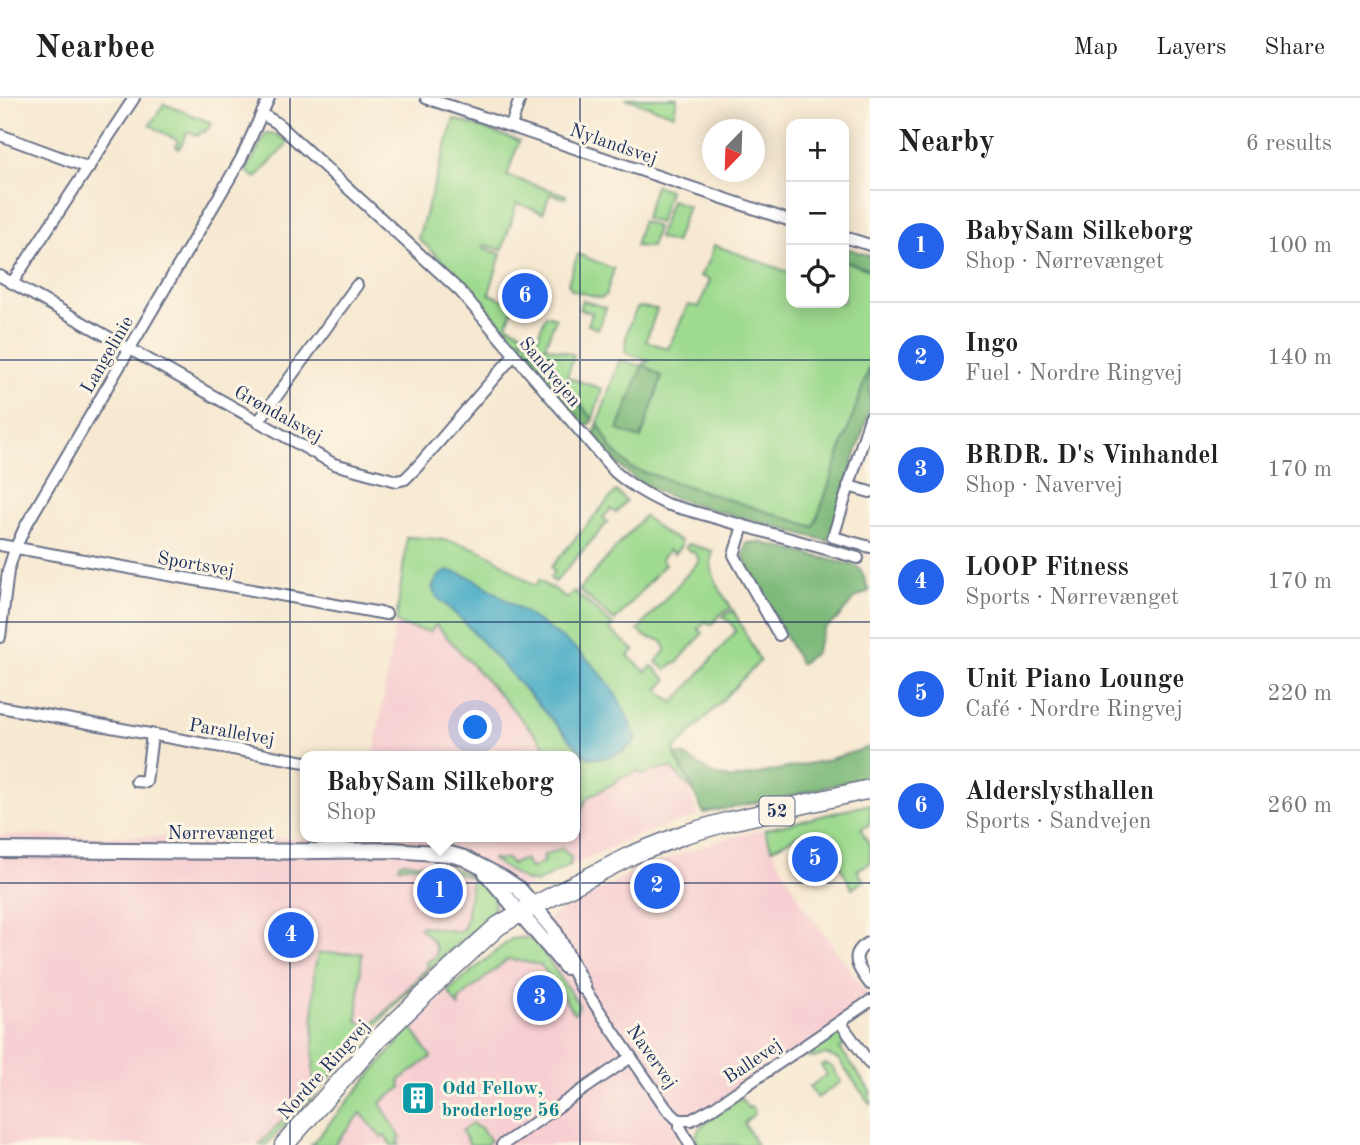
<!DOCTYPE html>
<meta charset="utf-8">
<style>
:root{--surface:#fff;--page:#f2f2f2;--text:#222;--muted:#767676;--line:#e0e0e0;--accent:#2563eb}
body{margin:0;font-family:"Old Standard TT",serif;background:var(--page);color:var(--text)}
.controls{position:absolute;right:21px;top:21px;display:grid;overflow:hidden;border-radius:14px;box-shadow:0 4px 18px #0003}
.controls button{width:63px;height:63px;display:grid;place-items:center;padding:0;border:0;border-bottom:2px solid var(--line);background:var(--surface);color:var(--text);font:35px sans-serif}
.compass{position:absolute;left:702px;top:21px;width:63px;height:63px;border-radius:50%;background:var(--surface);box-shadow:0 4px 18px #0003;rotate:203deg}
.you{position:absolute;left:476px;top:630px;width:24px;height:24px;margin:-18px;border:5px solid #fff;border-radius:50%;background:#1a73e8;box-shadow:0 0 0 10px #1a73e833}
.badge{display:grid;place-items:center;width:46px;height:46px;border-radius:50%;background:var(--accent);color:#fff;font-size:23px;font-weight:700}
.pin{position:absolute;translate:-50% -50%;border:4px solid #fff;box-shadow:0 2px 7px #0006}
.popup{position:absolute;left:300px;top:653px;width:280px;height:91px;box-sizing:border-box;display:grid;place-content:center;border-radius:14px;background:var(--surface);filter:drop-shadow(0 2px 5px #0005);font-size:23px;white-space:nowrap;color:var(--muted)}
.popup b{font-size:26px;color:var(--text)}
.popup::after{content:'';position:absolute;left:50%;top:100%;margin-left:-14px;border:14px solid transparent;border-top-color:var(--surface)}
.list{margin:0;padding:0;list-style:none}
h2{display:flex;justify-content:space-between;align-items:center;height:91px;margin:0;padding:0 28px;font-size:30px}
h2 small{font-size:23px;font-weight:400;color:var(--muted)}
.list li{display:grid;grid-template-columns:46px 1fr auto;gap:21px;align-items:center;box-sizing:border-box;height:112px;padding:0 28px;border-top:2px solid var(--line)}
.list b{display:block;font-size:26px;white-space:nowrap}
.list p{margin:0;font-size:23px;white-space:nowrap;color:var(--muted)}
.list em{font-size:23px;font-style:normal;color:var(--muted)}
.icon{flex:none;width:38px;height:38px;fill:none;stroke:currentColor;stroke-width:2;stroke-linecap:round;stroke-linejoin:round}
.map{position:relative;flex:none;width:870px;height:1047px;overflow:hidden}
header{display:flex;align-items:center;gap:42px;box-sizing:border-box;height:98px;padding:0 35px;background:var(--surface);border-bottom:2px solid var(--line)}
header strong{font-size:33px}
nav{display:flex;gap:38px;margin-inline-start:auto;font-size:24px}
main{display:flex}
aside{flex:1;background:var(--surface)}
.map>svg:first-child{display:block}
</style>
<header>
<strong>Nearbee</strong>
<nav><a>Map</a><a>Layers</a><a>Share</a></nav>
</header>
<main>
<div class="map">
<svg width="870" height="1047" viewBox="0 0 870 1047">
<rect width="100%" height="100%" fill="#fcf5e5"/>
<filter id="ink" filterUnits="userSpaceOnUse"><feTurbulence type="fractalNoise" baseFrequency=".0143" numOctaves="2"/><feDisplacementMap in="SourceGraphic" scale="14" xChannelSelector="R" yChannelSelector="G"/><feConvolveMatrix kernelMatrix="1 2 1 2 8 2 1 2 1" color-interpolation-filters="sRGB"/></filter>
<filter id="wash" filterUnits="userSpaceOnUse"><feTurbulence type="fractalNoise" baseFrequency=".00686" numOctaves="4" result="noise"/><feDisplacementMap in="SourceGraphic" scale="28" xChannelSelector="R" yChannelSelector="G"/><feGaussianBlur stdDeviation="1.57" result="paint"/><feColorMatrix in="noise" values="0 0 0 0 0 0 0 0 0 0 0 0 0 0 0 0 0 1.4 0 .05"/><feComposite in="paint" operator="in"/></filter>
<g filter="url(#wash)">
<rect width="100%" height="100%" fill="#f7e9d1"/>
<g fill="#f7cfd2">
<path d="M396 522 403 528 436 526 555 658H374Z"/>
<path d="M674 667 686 684 698 718 642 735 532 785 490 816 451 848 405 894 263 1047H0V737L344 741 359 739H575V680L580 686 615 677Z"/>
<path d="M761 732 805 810 870 899V911L674 1041 678 1047H313L390 953 430 911 462 881 527 832 636 772 718 743Z"/>
</g>
<g fill="#9eda8f" stroke="#5c8476" stroke-width="2">
<path d="M625 0H677L674 17Z"/>
<path d="M164 6 212 25 205 34 202 33 198 38 188 33 179 51 176 48 178 43 150 27Z"/>
<path d="M454 21 519 43 507 78 566 97 565 100 550 96 543 115 517 105 502 152 485 147 484 150 501 156 489 196 514 206 507 227 524 235 521 241 535 246 546 217 556 220 545 248 574 257 567 279 602 291 593 321 537 256 527 251 528 261 505 231 471 190 418 140Z"/>
<path d="M266 35C276 34 281 39 288 45L256 80 246 73Z"/>
<path d="M655 87 669 92 659 125 645 120Z"/>
<path d="M671 102 688 108 675 145 658 140Z"/>
<path d="M642 123 657 129 651 149 635 148Z"/>
<path d="M714 147 791 175V205H844V163L870 172V268L814 429 631 370 611 350 598 325 619 263H623L642 268 618 332 641 340 662 279 643 266 649 263 626 255C623 240 630 223 637 210L642 209 657 211 646 243 668 251 688 207 699 209 710 182 700 178 709 163Z"/>
<path d="M578 156 614 171 606 197 601 200 572 192 568 185Z"/>
<path d="M582 202 606 210 598 231 588 227 592 215 579 211Z"/>
<path d="M616 393 626 403 616 415 611 411 603 420 608 424 555 484 550 480 554 474 551 469Z"/>
<path d="M644 418 664 435 681 443V448L674 456 669 452 661 461 665 466 615 523 579 492Z"/>
<path d="M406 439C436 440 466 443 493 459 508 468 520 479 535 488L539 482 550 490 552 489 566 501 574 493 613 527 609 531 634 552 628 558 646 574 652 568 667 582 658 592 674 605 736 533 730 524 723 519 733 512 760 563 674 652 682 672 690 685 694 694 671 670 659 671 642 677 639 673 619 680 616 684 587 700 579 719 575 717V699L580 686 575 680V658H555L436 527 430 534 402 528 396 523 406 449Z"/>
<path d="M688 446 713 453C706 474 721 492 731 510L720 517 711 527 706 523 698 531 703 535 676 566 673 565 666 572 656 564 666 551C661 537 656 544 646 539 643 537 641 534 638 532L699 463 696 456 686 450Z"/>
<path d="M870 706V726L861 731 870 748V765L857 772 864 783 852 790 825 740 808 745 802 735 772 751 764 732Z"/>
<path d="M562 750 565 754 571 758 570 767 536 785 524 782 492 762 493 760 499 763 506 760 511 766 525 761 530 771 545 763 543 758Z"/>
<path d="M400 764 444 767 460 772 474 780 495 800 493 815 430 870 352 953 316 996 266 1047H259L313 990 314 873 318 855H362L357 923 368 929 383 916 428 869 427 864 436 858C438 844 428 838 419 830L422 828 459 834 465 828 472 780C447 770 426 765 399 769Z"/>
<path d="M525 840 535 842 579 907 577 913 574 915 541 867 508 861 462 899 458 904 459 910 448 893 511 841Z"/>
<path d="M411 929 431 959 400 982 401 990 380 1005 401 1040 397 1043 400 1047H391L385 1037 381 1039 361 1015 334 1047H311Z"/>
<path d="M837 935H841L847 945 840 950 870 993V1006L839 962 826 956 814 960 808 959 806 954Z"/>
<path d="M825 966 832 969 841 984 817 1000 809 988H811L827 976 821 968Z"/>
<path d="M741 1000 748 1010 751 1009 755 1015 744 1025 757 1047H698L696 1038 700 1029Z"/>
<path d="M472 1025 476 1029H480L490 1043 486 1047H470L462 1033Z"/>
</g>
<g fill="#7eba7a" stroke="#4c746c" stroke-width="2">
<path d="M844 149 870 158V172L844 163Z"/>
<path d="M526 250 537 256 585 312 593 321 589 327 584 328 528 261Z"/>
<path d="M643 266 662 279 641 340 618 332Z"/>
<path d="M870 268V311L828 443 710 411 666 397 641 385 622 370 593 339 598 325 611 350 631 370 814 429Z"/>
<path d="M758 444 856 468 861 472 869 493 855 500 837 521 824 531 815 555 800 566 743 458 747 445Z"/>
<path d="M870 649V678L799 696 704 715C697 705 695 693 689 683 684 674 679 666 675 657H683L713 676 732 681 823 663Z"/>
</g>
<path fill="#44aac4" stroke="#306c91" stroke-width="2" d="M447 473C470 474 491 492 509 504 553 533 600 561 623 610 627 618 631 627 633 635L637 638 632 648 628 647V650C616 658 597 664 584 657L463 523 436 498 432 489 438 479Z"/>
</g>
<g filter="url(#ink)">
<g fill="none" stroke-linecap="round" stroke-linejoin="round">
<g stroke="#687086" stroke-width="14">
<g id="minor">
<path d="M426 0 791 123"/>
<path d="M262 16 277 25 460 193 615 374C631 388 647 397 666 406L858 460"/>
<path d="M511 28 520 0"/>
<path d="M0 37 89 70"/>
<path d="M844 139 870 147"/>
<path d="M0 178 334 366 397 383 405 381 417 369 514 257"/>
<path d="M12 185 134 0"/>
<path d="M870 320 833 439 870 449"/>
<path d="M258 324 357 187"/>
<path d="M848 388 870 394"/>
<path d="M743 428 734 457 779 537"/>
<path d="M0 447 386 516"/>
<path d="M0 539 8 473 15 451 25 429 241 61 269 0"/>
<path d="M0 609 305 664"/>
<path d="M136 683 146 684 152 637"/>
<path d="M870 844C847 856 858 870 870 886"/>
<path d="M583 889 666 1010 676 1020 680 1022V1029L690 1047"/>
<path d="M840 924 870 966"/>
<path d="M680 1022H691L713 1010 870 903"/>
<path d="M502 1047 631 959"/>
</g>
</g>
<g stroke="#687086" stroke-width="18">
<g id="tertiary">
<path d="M0 752 247 754 392 752 450 756 464 760 503 780 518 790 526 799 553 831 583 889"/>
<path d="M486 775 566 869"/>
</g>
</g>
<g stroke="#687086" stroke-width="21">
<path id="primary" d="M284 1047 378 941 451 871 498 828 520 815 632 757 685 736 730 723 870 691"/>
</g>
<use href="#minor" stroke="#fff" stroke-width="10"/>
<use href="#tertiary" stroke="#fff" stroke-width="14"/>
<use href="#primary" stroke="#fff" stroke-width="18"/>
</g>
</g>
<path fill="none" stroke="#1b2f5e" stroke-width="2" stroke-opacity="0.55" d="M290 0V1047M580 0V1047M0 262H870M0 524H870M0 785H870"/>
<defs>
<g id="building-square" transform="scale(1.75)"><rect x="-9" y="-9" width="18" height="18" rx="4" fill="#0f9aa8" stroke="#fcf5e5"/><path d="M-4-6H4V6H1V3H-1V6H-4ZM-2.5-4.3h1.7v1.8h-1.7ZM.8-4.3h1.7v1.8H.8ZM-2.5-1h1.7V.8h-1.7ZM.8-1h1.7V.8H.8Z" fill="#fff"/></g>
</defs>
<g fill-rule="evenodd">
<use href="#building-square" x="418" y="1000"/>
</g>
<g text-anchor="middle" stroke-width="6" stroke-linejoin="round" paint-order="stroke">
<rect fill="#fcf5e5" stroke="#5e6a86" stroke-width="2" x="759.5" y="698.5" width="35" height="29" rx="5"/>
<g font-size="18" font-weight="bold" fill="#1b2f5e">
<text x="777" y="719">52</text>
</g>
<g font-size="19" fill="#1b2f5e" stroke="#fcf5e5">
<text transform="translate(614 45) rotate(19)" y="7">Nylandsvej</text>
<text transform="translate(106 256) rotate(-60)" y="7">Langelinie</text>
<text transform="translate(551 273) rotate(50)" y="7">Sandvejen</text>
<text transform="translate(279 315) rotate(29)" y="7">Grøndalsvej</text>
<text transform="translate(196 465) rotate(10)" y="7">Sportsvej</text>
<text transform="translate(232 633) rotate(10)" y="7">Parallelvej</text>
<text x="221" y="741">Nørrevænget</text>
<text transform="translate(653 958) rotate(55)" y="7">Navervej</text>
<text transform="translate(752 962) rotate(-34)" y="7">Ballevej</text>
<text transform="translate(323 971) rotate(-48)" y="7">Nordre Ringvej</text>
</g>
<g font-size="19" font-weight="bold" fill="#0d838f" stroke="#fcf5e5" text-anchor="start">
<text x="442" y="996">Odd Fellow,<tspan x="442" dy="22">broderloge 56</tspan></text>
</g>
</g>
</svg>
<div class="controls">
<button>+</button>
<button>−</button>
<button><svg class="icon" aria-label="locate" viewBox="0 0 24 24"><circle cx="12" cy="12" r="6"/><path d="M12 2v4M12 18v4M2 12h4M18 12h4"/></svg></button>
</div>
<svg class="compass" viewBox="-18 -18 36 36"><path d="M0-13l5 13h-10z" fill="#e53935"/><path d="M0 13l5-13h-10z" fill="#767676"/></svg>
<div class="you"></div>
<div class="pin badge" style="left:440px;top:793px">1</div>
<div class="popup"><b>BabySam Silkeborg</b>Shop</div>
<div class="pin badge" style="left:657px;top:788px">2</div>
<div class="pin badge" style="left:540px;top:900px">3</div>
<div class="pin badge" style="left:291px;top:837px">4</div>
<div class="pin badge" style="left:815px;top:761px">5</div>
<div class="pin badge" style="left:525px;top:198px">6</div>
</div>
<aside>
<h2>Nearby<small>6 results</small></h2>
<ul class="list">
<li><span class="badge">1</span><div><b>BabySam Silkeborg</b><p>Shop · Nørrevænget</p></div><em>100 m</em></li>
<li><span class="badge">2</span><div><b>Ingo</b><p>Fuel · Nordre Ringvej</p></div><em>140 m</em></li>
<li><span class="badge">3</span><div><b>BRDR. D's Vinhandel</b><p>Shop · Navervej</p></div><em>170 m</em></li>
<li><span class="badge">4</span><div><b>LOOP Fitness</b><p>Sports · Nørrevænget</p></div><em>170 m</em></li>
<li><span class="badge">5</span><div><b>Unit Piano Lounge</b><p>Café · Nordre Ringvej</p></div><em>220 m</em></li>
<li><span class="badge">6</span><div><b>Alderslysthallen</b><p>Sports · Sandvejen</p></div><em>260 m</em></li>
</ul>
</aside>
</main>
